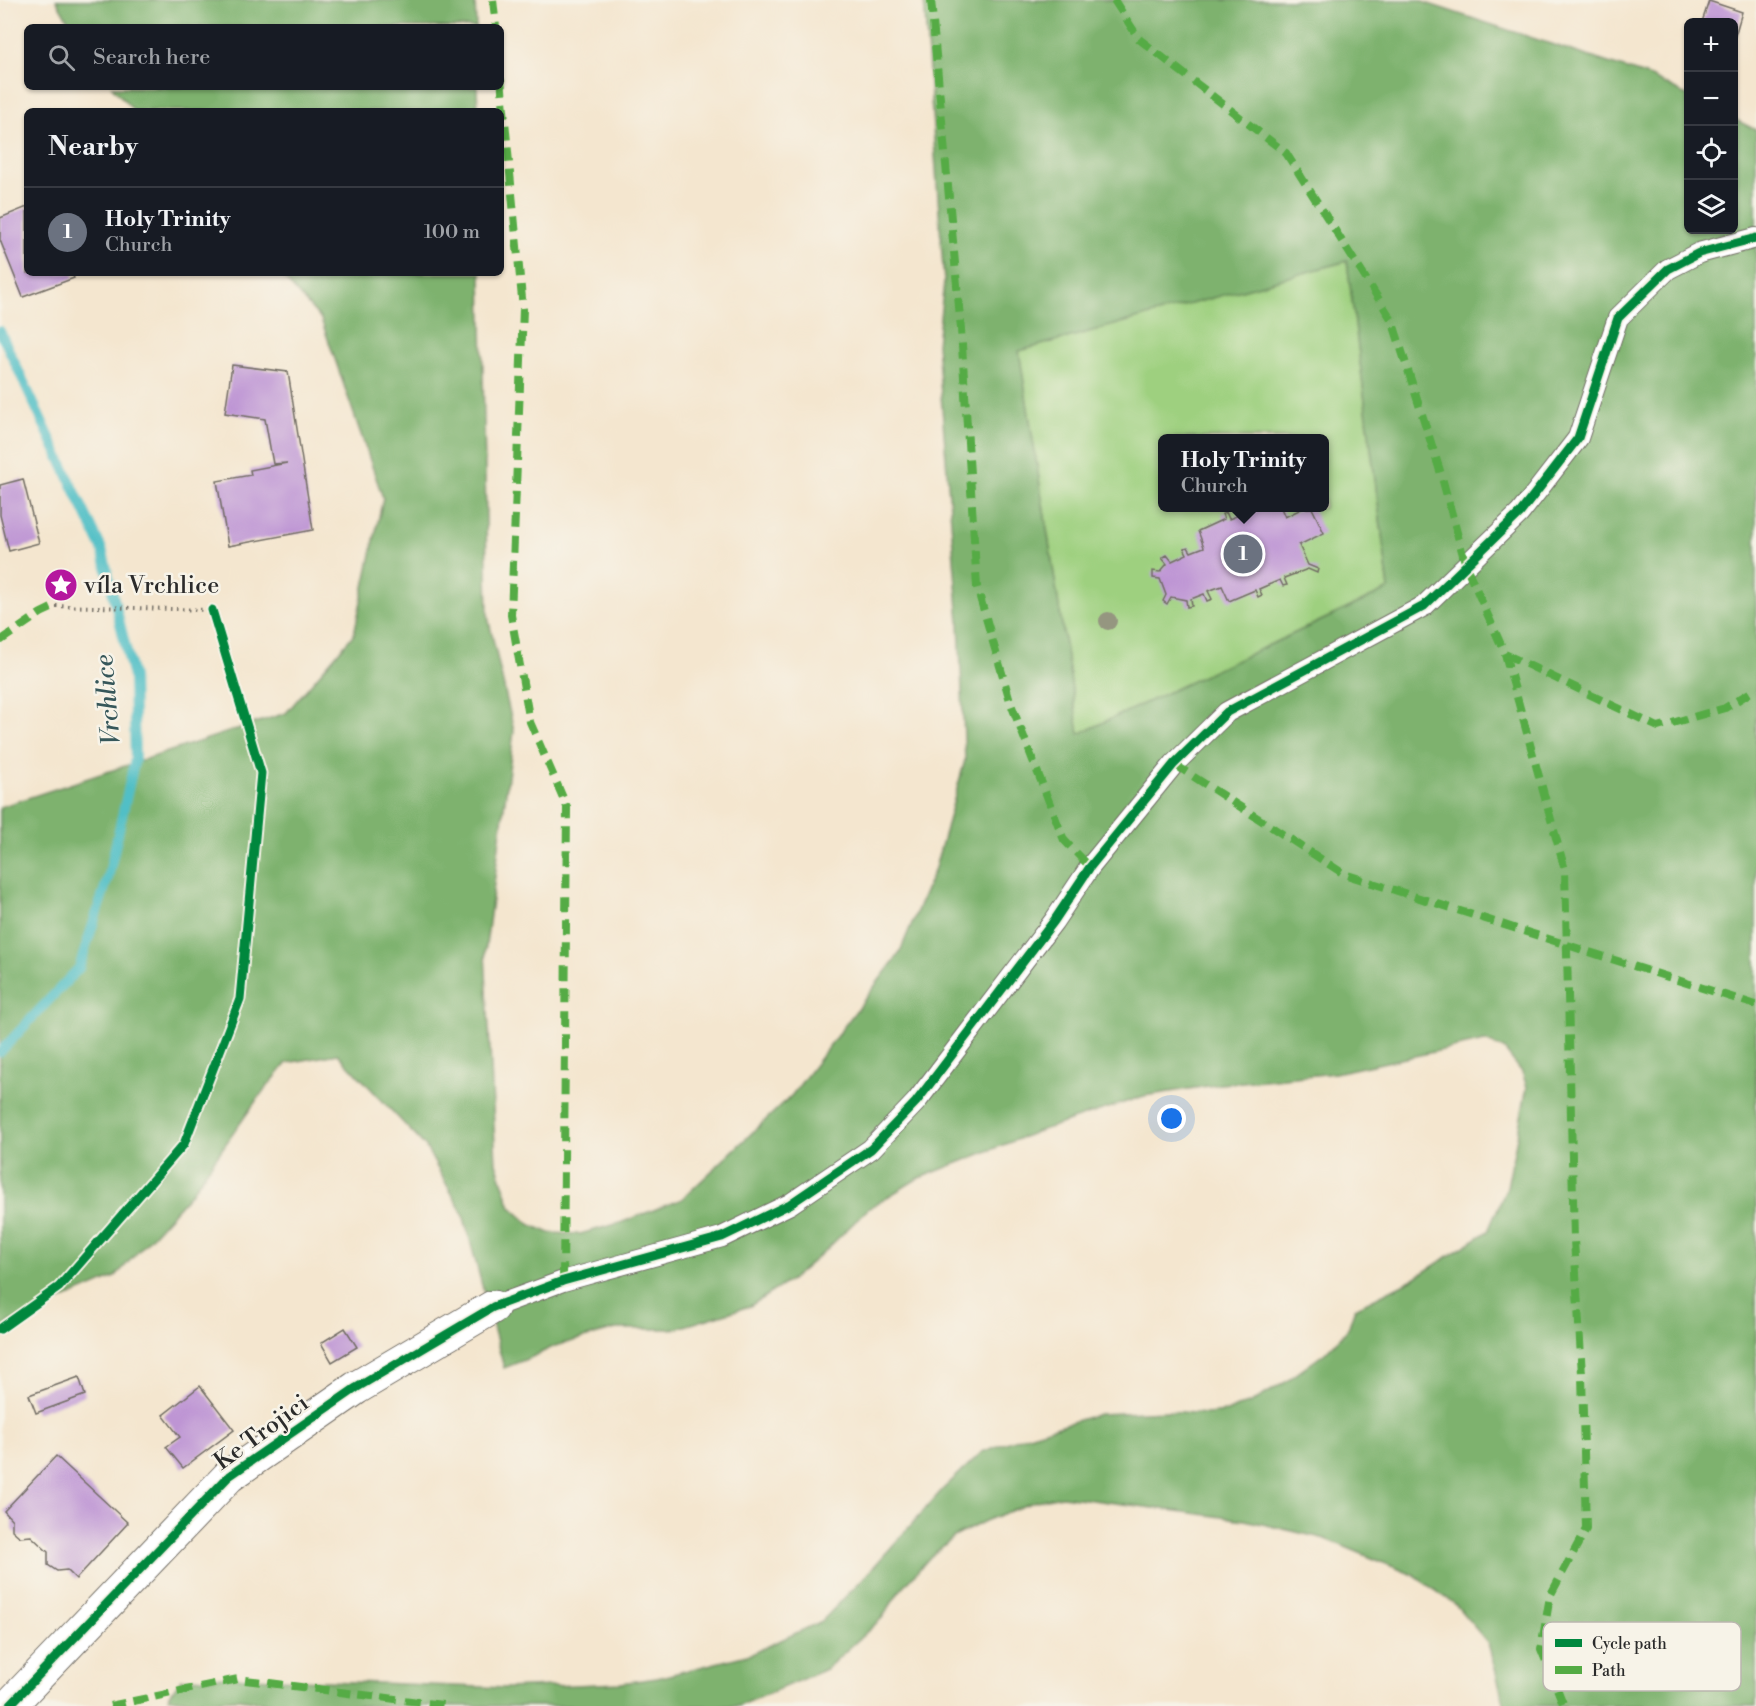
<!DOCTYPE html>
<meta charset="utf-8">
<style>
:root{--surface:#171b24;--page:#242831;--text:#f1f3f6;--muted:#9ea1a6;--line:#363941;--accent:#0b8043}
body{margin:0;font-family:"Libre Bodoni",serif;background:var(--page);color:var(--text)}
.controls{position:absolute;right:18px;top:18px;display:grid;overflow:hidden;border-radius:9px;box-shadow:0 2px 4px #0004}
.controls button{width:54px;height:54px;display:grid;place-items:center;padding:0;border:0;border-bottom:2px solid var(--line);background:var(--surface);color:var(--text);font:30px sans-serif}
.you{position:absolute;left:1172px;top:1119px;width:21px;height:21px;margin:-15px;border:4px solid #fff;border-radius:50%;background:#1a73e8;box-shadow:0 0 0 9px #1a73e833}
.badge{display:grid;place-items:center;width:39px;height:39px;border-radius:50%;background:var(--accent);color:#fff;font-size:20px;font-weight:700}
.pin{position:absolute;translate:-50% -50%;border:3px solid #fff;box-shadow:0 2px 6px #0006}
.popup{position:absolute;left:1158px;top:434px;width:171px;height:78px;box-sizing:border-box;display:grid;place-content:center;border-radius:9px;background:var(--surface);filter:drop-shadow(0 2px 4px #0005);font-size:20px;white-space:nowrap;color:var(--muted)}
.popup b{font-size:22px;color:var(--text)}
.popup::after{content:'';position:absolute;left:50%;top:100%;margin-left:-12px;border:12px solid transparent;border-top-color:var(--surface)}
.list{margin:0;padding:0;list-style:none}
h2{display:flex;justify-content:space-between;align-items:center;height:78px;margin:0;padding:0 24px;font-size:26px}
h2 small{font-size:20px;font-weight:400;color:var(--muted)}
.list li{display:grid;grid-template-columns:39px 1fr auto;gap:18px;align-items:center;box-sizing:border-box;height:90px;padding:0 24px;border-top:2px solid var(--line)}
.list b{display:block;font-size:22px;white-space:nowrap}
.list p{margin:0;font-size:20px;white-space:nowrap;color:var(--muted)}
.list em{font-size:20px;font-style:normal;color:var(--muted)}
.icon{flex:none;width:33px;height:33px;fill:none;stroke:currentColor;stroke-width:2;stroke-linecap:round;stroke-linejoin:round}
.map{position:relative;flex:none;width:1756px;height:1706px;overflow:hidden}
.search{position:absolute;background:var(--surface);box-shadow:0 2px 4px #0004;left:24px;top:24px;width:480px;height:66px;display:flex;align-items:center;gap:15px;box-sizing:border-box;padding:0 21px;border-radius:9px;color:var(--muted);font-size:22px}
.panel{position:absolute;background:var(--surface);box-shadow:0 2px 4px #0004;left:24px;top:108px;width:480px;height:168px;border-radius:9px}
.map>svg:first-child{display:block}
</style>
<div class="map">
<svg width="1756" height="1706" viewBox="0 0 1756 1706">
<rect width="100%" height="100%" fill="#f7f3e8"/>
<filter id="ink" filterUnits="userSpaceOnUse"><feTurbulence type="fractalNoise" baseFrequency=".0167" numOctaves="2"/><feDisplacementMap in="SourceGraphic" scale="12" xChannelSelector="R" yChannelSelector="G"/><feConvolveMatrix kernelMatrix="1 2 1 2 8 2 1 2 1" color-interpolation-filters="sRGB"/></filter>
<filter id="wash" filterUnits="userSpaceOnUse"><feTurbulence type="fractalNoise" baseFrequency=".008" numOctaves="4" result="noise"/><feDisplacementMap in="SourceGraphic" scale="24" xChannelSelector="R" yChannelSelector="G"/><feGaussianBlur stdDeviation="1.35" result="paint"/><feColorMatrix in="noise" values="0 0 0 0 0 0 0 0 0 0 0 0 0 0 0 0 0 1.4 0 .05"/><feComposite in="paint" operator="in"/></filter>
<g filter="url(#wash)">
<rect width="100%" height="100%" fill="#f4e6cf"/>
<path fill="#9ed07f" stroke="#647e55" stroke-width="1.5" fill-rule="evenodd" d="M1347 261 1389 589 1079 734 1019 351ZM1162 438H1324V508H1162Z"/>
<g fill="#7eb26e" stroke="#546e4c" stroke-width="1.5" fill-rule="evenodd">
<path d="M56 0H475L476 27H72Z"/>
<path d="M924 0H1417L1651 77 1688 96V230H1734V119L1756 130V1706H1505L1488 1643 1455 1604 1413 1575 1326 1539 1245 1520 1062 1496 1036 1501 985 1521 954 1537 930 1557 899 1592 882 1618 826 1669 739 1706H287L239 1699 192 1701 168 1698 181 1679 226 1677 506 1688 621 1683 657 1678 751 1654 822 1621 869 1572 943 1489 982 1452 1025 1436 1099 1414 1167 1411 1207 1414 1227 1412 1237 1407 1249 1404 1284 1383 1325 1353 1348 1329 1355 1308 1413 1279 1488 1231 1507 1187 1527 1087 1522 1072 1504 1049 1485 1041 1335 1073 1221 1084 1144 1096 1036 1132 917 1179 869 1208 826 1250 791 1280 750 1306 675 1329H616L555 1346 532 1357 504 1368 463 1214 425 1146 338 1054 287 1063 258 1098 191 1193 115 1277 8 1323 0 1332V807L286 713 354 634 383 498 321 319 279 273H481L488 617 514 731 485 953 496 1163 511 1207 531 1225 550 1233 580 1234 620 1223 682 1199 792 1095 899 954 935 868 965 760 959 623 937 344 944 282ZM1347 261 1389 589 1079 734 1019 351Z"/>
<path d="M112 87H477L478 111H134Z"/>
</g>
<g fill="none" stroke-linecap="round" stroke-linejoin="round">
<path stroke="#51bfc6" stroke-width="10" d="M0 331 102 549 133 677 135 759 108 878 79 968 0 1052"/>
</g>
<g id="blocks">
<g fill="#be95d4">
<path d="M1709 1 1742 12 1734 39V22H1702Z"/>
<path d="M27 207V273H72L74 278 23 297 0 240V218Z"/>
<path d="M232 365 288 372 313 530 228 546 217 481 251 475 250 470 287 463 273 464 265 419 225 413Z"/>
<path d="M23 479 39 543 9 551 0 515V485Z"/>
<path d="M1249 508H1281L1285 517 1303 508H1312L1324 533 1299 545 1308 565 1318 569 1317 573 1308 569 1284 578 1287 585 1283 586 1280 580 1259 589 1262 595 1258 597 1255 590 1229 601 1222 586 1208 591 1212 599 1207 601 1204 594 1191 599 1192 606 1187 607 1186 600 1171 597 1167 604 1163 601 1166 595 1160 579 1153 578V571L1160 572 1167 564 1162 558 1167 555 1172 561 1187 554 1184 548 1188 547 1191 552 1204 547 1198 531 1224 519 1222 514 1226 512 1229 519 1250 510Z"/>
<path d="M345 1328 357 1347 332 1362 321 1343Z"/>
<path d="M79 1377 85 1395 36 1413 29 1395Z"/>
<path d="M200 1386 234 1430 183 1468 166 1447 180 1437 163 1415Z"/>
<path d="M56 1456 128 1523 76 1579 67 1570 57 1571 48 1565V1552L31 1536 20 1537 12 1530V1520L4 1511Z"/>
</g>
</g>
</g>
<g filter="url(#ink)">
<use href="#blocks" fill-opacity="0" stroke="#716c64" stroke-width="1.5"/>
<g fill="none" stroke-linecap="round" stroke-linejoin="round">
<g stroke="#716c64" stroke-width="22">
<path id="service" d="M493 1307 563 1281 722 1237 790 1204 871 1149 916 1102 1054 921 1090 867 1174 764 1227 712 1424 606 1520 513 1578 438 1618 318 1668 269 1699 253 1756 238"/>
</g>
<g stroke="#716c64" stroke-width="35">
<path id="minor" d="M9 1706 229 1476 356 1388 493 1307"/>
</g>
<path stroke="#716c64" stroke-width="4" stroke-dasharray="1.5 4.5" stroke-linecap="butt" d="M56 606 212 610"/>
<use href="#service" stroke="#fff" stroke-width="20"/>
<use href="#minor" stroke="#fff" stroke-width="33"/>
<g stroke="#54ab44" stroke-width="8" stroke-dasharray="15 8" stroke-linecap="butt">
<path d="M493 0 496 27"/>
<path d="M931 0 961 329 977 587 1011 704 1064 840 1090 867"/>
<path d="M1114 0 1139 39 1286 153 1392 320 1441 474 1466 566 1505 654 1565 870 1574 1240 1582 1374 1586 1529 1550 1596 1541 1649 1564 1706"/>
<path d="M501 79 523 309 511 615 530 722 567 807 563 1281"/>
<path d="M0 641 41 613 56 606"/>
<path d="M1505 654 1658 727 1725 708 1756 689"/>
<path d="M1174 764 1344 874 1756 1005"/>
<path d="M110 1706 238 1679 450 1706"/>
</g>
<g stroke="#f7f3e8" stroke-width="13">
<g id="cycleway">
<path d="M0 1329 59 1287 184 1144 240 999 261 773 212 610"/>
<path d="M9 1706 229 1476 356 1388 493 1307 563 1281 722 1237 790 1204 871 1149 916 1102 1054 921 1090 867 1174 764 1227 712 1424 606 1520 513 1578 438 1618 318 1668 269 1699 253 1756 238"/>
</g>
</g>
<use href="#cycleway" stroke="#00873e" stroke-width="9"/>
</g>
<circle fill="#959680" cx="1108" cy="621" r="9"/>
</g>
<defs>
<g id="sight-disc" transform="scale(1.725)"><circle r="9.5" fill="#b5179e" stroke="#f7f3e8"/><path d="M0-6L1.8-2.2L6-1.7L2.9 1.2L3.7 5.4L0 3.3L-3.7 5.4L-2.9 1.2L-6-1.7L-1.8-2.2Z" fill="#fff"/></g>
</defs>
<g fill-rule="evenodd">
<use href="#sight-disc" x="61" y="585"/>
</g>
<g text-anchor="middle" stroke-width="5" stroke-linejoin="round" paint-order="stroke">
<g font-size="24" fill="#2b2b2b" stroke="#f7f3e8" text-anchor="start">
<text x="84" y="593">víla Vrchlice</text>
</g>
<g font-size="24" fill="#2b2b2b" stroke="#f7f3e8">
<text transform="translate(261 1432) rotate(-36)" y="8">Ke Trojici</text>
</g>
<g font-size="26" font-style="italic" fill="#36575a" stroke="#f7f3e8">
<text transform="translate(107 700) rotate(-95)" y="9">Vrchlice</text>
</g>
</g>
<rect x="1543" y="1622" width="198" height="69" rx="9" fill="#f7f3e8" stroke="#bab7af" stroke-width="1.5"/>
<rect x="1555" y="1639" width="27" height="8" fill="#00873e"/>
<rect x="1555" y="1666" width="27" height="8" fill="#54ab44"/>
<g font-size="16" fill="#2b2b2b">
<text x="1592" y="1649">Cycle path</text>
<text x="1592" y="1676">Path</text>
</g>
</svg>
<div class="controls">
<button>+</button>
<button>−</button>
<button><svg class="icon" aria-label="locate" viewBox="0 0 24 24"><circle cx="12" cy="12" r="6"/><path d="M12 2v4M12 18v4M2 12h4M18 12h4"/></svg></button>
<button><svg class="icon" aria-label="layers" viewBox="0 0 24 24"><path d="M12 4l9 5-9 5-9-5zM3 14l9 5 9-5"/></svg></button>
</div>
<div class="you"></div>
<div class="pin badge" style="left:1243px;top:554px;background:#6b7280">1</div>
<div class="popup"><b>Holy Trinity</b>Church</div>
<div class="search"><svg class="icon" aria-label="search" viewBox="0 0 24 24"><circle cx="10" cy="10" r="6"/><path d="M15 15l6 6"/></svg>Search here</div>
<section class="panel">
<h2>Nearby<small></small></h2>
<ul class="list">
<li><span class="badge" style="background:#6b7280">1</span><div><b>Holy Trinity</b><p>Church</p></div><em>100 m</em></li>
</ul>
</section>
</div>
